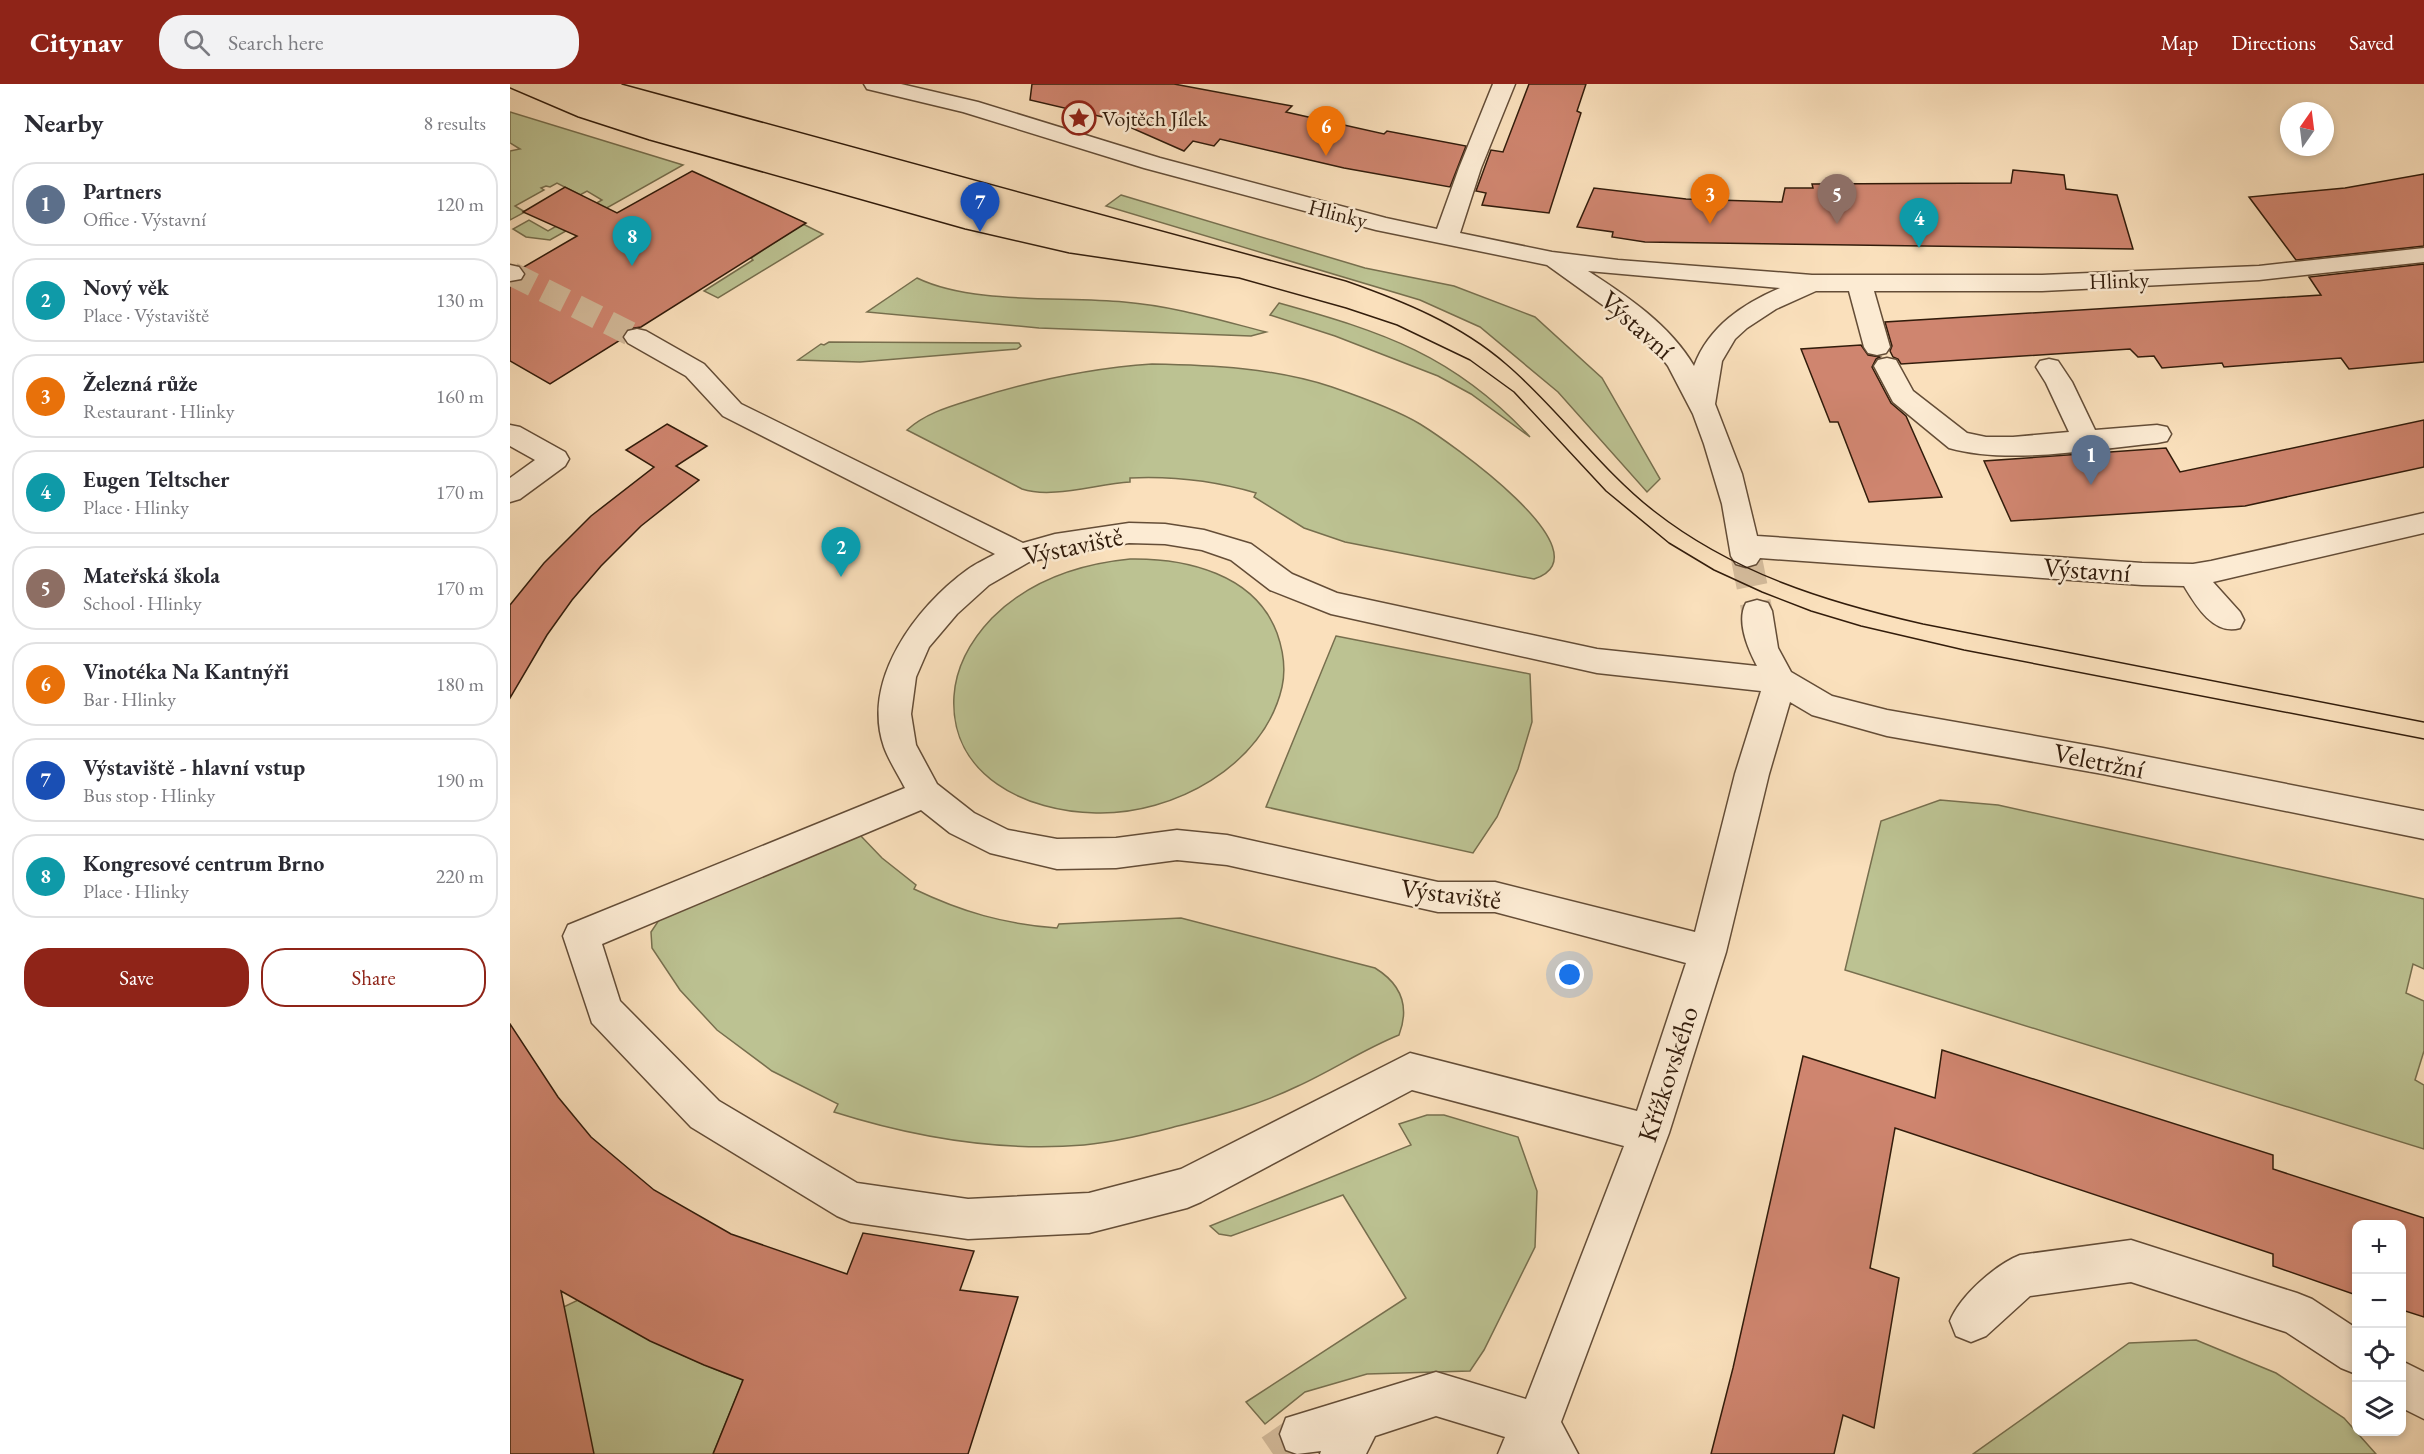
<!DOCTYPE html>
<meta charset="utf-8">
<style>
:root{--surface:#fff;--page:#f2f2f3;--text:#2b2b33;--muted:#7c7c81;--line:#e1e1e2;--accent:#8f2418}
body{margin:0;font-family:"EB Garamond",serif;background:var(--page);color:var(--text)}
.controls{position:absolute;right:18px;bottom:18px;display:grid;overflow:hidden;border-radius:12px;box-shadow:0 3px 9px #0003}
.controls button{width:54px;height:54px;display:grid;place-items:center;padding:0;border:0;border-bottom:2px solid var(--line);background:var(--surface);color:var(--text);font:30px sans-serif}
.compass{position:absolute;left:1770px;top:18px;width:54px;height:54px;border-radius:50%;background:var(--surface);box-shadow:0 3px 9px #0003;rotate:14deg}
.you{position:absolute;left:1060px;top:891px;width:21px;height:21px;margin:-15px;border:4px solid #fff;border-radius:50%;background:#1a73e8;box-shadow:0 0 0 9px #1a73e833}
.badge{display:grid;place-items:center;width:39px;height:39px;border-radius:50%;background:var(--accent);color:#fff;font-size:20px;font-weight:700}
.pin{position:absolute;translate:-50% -50px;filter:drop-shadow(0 2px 3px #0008)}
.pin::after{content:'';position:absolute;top:32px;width:21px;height:18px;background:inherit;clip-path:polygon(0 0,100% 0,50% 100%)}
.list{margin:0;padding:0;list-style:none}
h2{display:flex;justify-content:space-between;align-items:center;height:78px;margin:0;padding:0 24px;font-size:26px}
h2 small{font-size:20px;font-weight:400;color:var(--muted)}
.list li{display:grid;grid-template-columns:39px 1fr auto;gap:18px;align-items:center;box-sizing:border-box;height:84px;margin:0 12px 12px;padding:0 12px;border:2px solid var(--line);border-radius:24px}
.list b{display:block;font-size:22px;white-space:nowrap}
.list p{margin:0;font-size:20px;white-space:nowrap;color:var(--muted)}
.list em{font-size:20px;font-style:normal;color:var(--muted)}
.actions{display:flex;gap:12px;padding:18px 24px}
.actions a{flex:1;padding:14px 0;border:2px solid var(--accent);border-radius:24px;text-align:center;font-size:21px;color:var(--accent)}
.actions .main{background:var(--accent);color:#fff}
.icon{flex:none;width:33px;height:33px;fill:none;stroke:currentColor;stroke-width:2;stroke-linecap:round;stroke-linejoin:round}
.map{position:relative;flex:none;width:1914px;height:1370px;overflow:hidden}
header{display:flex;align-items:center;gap:36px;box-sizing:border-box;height:84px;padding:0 30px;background:var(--accent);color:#fff}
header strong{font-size:28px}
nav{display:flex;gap:33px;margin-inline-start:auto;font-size:21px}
.search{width:420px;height:54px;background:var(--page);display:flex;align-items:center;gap:15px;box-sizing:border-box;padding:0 21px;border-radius:24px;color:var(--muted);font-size:22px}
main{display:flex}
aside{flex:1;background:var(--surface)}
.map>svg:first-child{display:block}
</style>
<header>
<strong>Citynav</strong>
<div class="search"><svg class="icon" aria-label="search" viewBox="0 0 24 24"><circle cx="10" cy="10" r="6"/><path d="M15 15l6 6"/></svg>Search here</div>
<nav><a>Map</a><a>Directions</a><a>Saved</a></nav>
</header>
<main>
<aside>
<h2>Nearby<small>8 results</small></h2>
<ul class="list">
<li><span class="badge" style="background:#5c6f8a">1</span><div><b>Partners</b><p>Office · Výstavní</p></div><em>120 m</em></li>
<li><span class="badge" style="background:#0f9aa8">2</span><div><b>Nový věk</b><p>Place · Výstaviště</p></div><em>130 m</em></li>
<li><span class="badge" style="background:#e8710a">3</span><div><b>Železná růže</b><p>Restaurant · Hlinky</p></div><em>160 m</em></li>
<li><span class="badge" style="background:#0f9aa8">4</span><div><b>Eugen Teltscher</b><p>Place · Hlinky</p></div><em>170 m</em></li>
<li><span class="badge" style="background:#8d6e63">5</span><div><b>Mateřská škola</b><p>School · Hlinky</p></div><em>170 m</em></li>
<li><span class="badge" style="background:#e8710a">6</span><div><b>Vinotéka Na Kantnýři</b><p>Bar · Hlinky</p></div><em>180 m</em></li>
<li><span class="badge" style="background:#1a4fb4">7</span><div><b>Výstaviště - hlavní vstup</b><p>Bus stop · Hlinky</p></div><em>190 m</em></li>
<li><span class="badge" style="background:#0f9aa8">8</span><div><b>Kongresové centrum Brno</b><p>Place · Hlinky</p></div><em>220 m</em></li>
</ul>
<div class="actions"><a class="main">Save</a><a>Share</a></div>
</aside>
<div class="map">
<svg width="1914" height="1370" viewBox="0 0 1914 1370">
<rect width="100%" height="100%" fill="#fae0bc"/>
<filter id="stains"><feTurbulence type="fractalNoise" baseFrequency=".00333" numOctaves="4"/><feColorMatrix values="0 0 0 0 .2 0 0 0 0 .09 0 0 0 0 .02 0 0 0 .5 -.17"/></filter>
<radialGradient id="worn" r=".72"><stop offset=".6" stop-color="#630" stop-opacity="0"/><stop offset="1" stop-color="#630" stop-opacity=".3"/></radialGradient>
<g fill="#bcc292" stroke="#776f4e" stroke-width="1.5">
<path d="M0 28 173 81 40 156 16 153 3 145 19 136 38 147 92 116 77 107 70 111 47 99 40 103 36 102 31 104 34 106 5 122 15 128 0 136V67L10 65 0 59Z"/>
<path d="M611 111 855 184 944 202 1025 233 1092 294 1150 395 1137 408 1048 308 970 243 910 216 596 122Z"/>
<path d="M293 140 313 150 208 214 194 207 243 176 241 174Z"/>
<path d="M407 194C463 221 551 212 614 218 663 222 709 236 756 248L741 252 529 244 357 228Z"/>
<path d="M769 219C873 248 944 271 1020 353L961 310 928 292 825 252 760 231Z"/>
<path d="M319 258 509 259 511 262 507 265 350 278 288 276 311 260 314 261Z"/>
<path d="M642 280C702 281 764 284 822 303 848 312 887 326 910 340 936 356 1101 470 1024 495L835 458 794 444 744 413 746 409C705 397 663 392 620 394V398C586 400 542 415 512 405L397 346C417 328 442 322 467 314 525 296 582 284 642 280Z"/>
<path d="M620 475C676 474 745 490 767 549 773 566 776 585 772 603 754 682 663 731 586 729 517 728 439 692 444 612 446 582 462 555 482 534 519 497 569 480 620 475Z"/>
<path d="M826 552 1020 590 1022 638 1008 685 987 733 963 769 756 723Z"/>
<path d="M1430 716 1488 721 1914 815V885L1903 880 1896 909 1914 917V967L1905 996 1914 1001V1065L1335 886 1371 737Z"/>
<path d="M349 750 372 774 406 801 404 805C452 828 494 840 547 844L549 840 671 834 865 884C891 900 900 922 889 951 854 965 823 986 788 1002 751 1020 712 1031 672 1041 640 1049 607 1058 574 1061 488 1068 406 1054 324 1028L328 1020 262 987 207 946 170 906 142 864 141 848 149 836Z"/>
<path d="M917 1031H934L1008 1053 1027 1107 1025 1163 974 1266 960 1287 857 1290 795 1308 755 1340 736 1318 896 1214 833 1111 721 1152 709 1150 700 1142 901 1061 889 1040Z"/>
<path d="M68 1216C122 1247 175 1275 233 1296L203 1370H78L39 1230Z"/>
<path d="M1686 1256 1766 1289 1834 1334 1866 1370H1463L1619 1259Z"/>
</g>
<g fill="#cf856f" stroke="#321c0b" stroke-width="1.5">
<path d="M522 0H664L782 22 776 28 874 50 877 47 956 62 940 103 834 84 710 55 704 62 683 57 674 67 608 38 610 37 520 16Z"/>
<path d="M1019 0H1076L1067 27 1071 29 1039 129 972 121 976 109 966 107 981 66 993 68Z"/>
<path d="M1503 86 1554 91 1556 105 1607 111 1623 165 1135 158 1102 153 1103 148 1067 143 1084 104 1176 115 1272 118 1275 104H1303L1302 100 1501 99Z"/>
<path d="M182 87 296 139 131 243 118 245 112 255 40 300 0 277V199L13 196 16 189 12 184 67 152 13 128 55 103 107 129Z"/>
<path d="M1914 90V162L1786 176 1739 113 1835 104Z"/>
<path d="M1914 180V278L1839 285 1831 274 1714 283 1712 279 1652 284 1644 272 1628 273 1620 265 1391 280 1388 275 1383 273 1380 267 1382 262 1375 238 1811 211 1799 193Z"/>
<path d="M1351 261 1358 271 1370 273 1366 275 1362 283 1381 319 1396 332 1432 413 1359 418 1328 338H1320L1291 265Z"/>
<path d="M1914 336V383L1735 422 1501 437 1474 377 1656 364 1670 388Z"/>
<path d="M157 340 197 362 166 382 189 396 131 442 91 482 62 516 37 551 0 614V521L34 479 81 432 144 383 116 366Z"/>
<path d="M0 940 48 1013 81 1053 144 1106 221 1150 337 1190 353 1149 464 1167 450 1206 508 1213 458 1370H203L233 1296 194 1281 140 1257 51 1207 84 1370H0Z"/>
<path d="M1432 966 1763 1071V1085L1914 1134V1233L1892 1226V1140H1846V1211L1763 1182V1170L1385 1044 1360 1184 1389 1194 1364 1344 1333 1331 1324 1370H1201L1223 1284 1293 972 1425 1014Z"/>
</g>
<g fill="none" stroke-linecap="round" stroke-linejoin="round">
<path stroke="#d2b999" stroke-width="24" stroke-dasharray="24 12" stroke-linecap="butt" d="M2 190 127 253"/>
<path stroke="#d2b999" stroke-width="31" stroke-dasharray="31 16" stroke-linecap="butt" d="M1236 472 1247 527"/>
<path stroke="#d2b999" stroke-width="40" stroke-dasharray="40 20" stroke-linecap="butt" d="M763 1370 792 1350"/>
<g stroke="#644d37" stroke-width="3">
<g id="minor">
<path d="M354 0H391L468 18 650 74 876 134 927 145 949 84 983 0H1005L971 84 950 149 1042 168 1108 176 1302 191H1532L1749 182 1914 164V178L1749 196 1532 207H1364L1380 263 1376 269 1367 271 1358 269 1354 263 1339 207H1306L1266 225 1237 244 1225 255 1212 277 1205 320 1232 390 1247 452 1632 479 1683 480 1701 477 1914 429V449L1703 498 1730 528 1734 536 1730 544C1704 552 1686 522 1674 502L1632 501 1250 474 1246 480 1236 483 1226 480 1221 472 1212 420 1194 360 1183 330 1158 282 1145 265 1108 232 1037 181 866 146 634 84 453 28 357 5ZM1078 187 1270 204C1233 220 1199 242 1184 282 1160 241 1117 212 1078 187Z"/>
<path d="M0 181 9 183 14 190 11 195 0 197Z"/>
<path d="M127 245 136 247 194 280 231 320 513 459 545 450 619 439 655 440 694 446 741 460 782 490 827 509 1087 565 1247 582C1238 565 1226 537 1236 519L1247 516 1258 519 1262 527 1268 564 1281 588 1322 612 1377 626 1593 664 1914 727V755L1593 690 1377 652 1302 631 1280 618 1259 690 1216 868 1159 1049 1051 1338 1068 1370H988L995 1353 926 1332 865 1352 856 1370H810L811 1367 787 1370 776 1366 770 1350 776 1334 926 1288 1016 1315 1114 1062 902 1006 691 1118 677 1124 579 1149 458 1155 341 1138 327 1132 181 1043 82 939 53 852 58 841 395 704C388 690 379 677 374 663 351 596 406 523 457 486 465 480 476 475 485 470L213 332 176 292 118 259 114 253 118 247ZM619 459 655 460 692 466 721 476 760 506 821 530 1087 589 1251 607 1225 690 1185 848 985 798H928L717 751 667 746 606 754 547 755 498 746 464 729 427 700 406 661 401 630 406 593 419 563 447 530 479 501 519 478 545 472ZM411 726 440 749 480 769 547 785 606 784 667 776 717 781 928 828H985L1176 879 1127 1027 900 969 671 1085 579 1109 458 1115 347 1099 209 1017 110 917 92 860Z"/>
<path d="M1377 274 1386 276 1403 307 1457 349 1476 353H1503L1559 348 1536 299 1526 283 1530 277 1539 275 1548 277 1562 298 1585 346 1647 341 1657 343 1661 350 1657 357 1647 359C1584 365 1499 381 1439 364L1383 318 1364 282 1368 276Z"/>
<path d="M0 341 10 343 55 368 59 375 55 382 10 415 0 418V394L25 376 0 362Z"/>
<path d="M1621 1156 1787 1209 1802 1215 1846 1244V1290L1831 1284 1776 1248 1621 1198 1520 1212 1476 1252 1461 1258 1446 1252 1440 1237C1450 1212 1485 1181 1510 1171Z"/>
<path d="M1892 1277 1914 1288V1335L1892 1324Z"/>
</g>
</g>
<use href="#minor" fill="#fcebd3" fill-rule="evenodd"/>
<g stroke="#321c0b" stroke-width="1.5">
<path d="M112 0 836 197C893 217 950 240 996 280 1049 325 1089 384 1144 427 1223 489 1316 518 1413 540L1914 638"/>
<path d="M0 4 68 33 139 56 455 145 559 169 729 194 836 224 887 241 960 276 1004 308 1096 407 1159 459 1204 486 1252 508 1301 527 1351 542 1454 566 1914 655"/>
</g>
</g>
<defs>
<g id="sight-ring" transform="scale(1.725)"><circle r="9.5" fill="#fcebd3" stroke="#8f2418" stroke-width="1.5"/><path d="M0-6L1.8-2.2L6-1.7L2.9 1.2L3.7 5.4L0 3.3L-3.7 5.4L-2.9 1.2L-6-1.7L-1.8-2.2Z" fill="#8f2418"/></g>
</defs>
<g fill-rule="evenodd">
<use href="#sight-ring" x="569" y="34"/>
</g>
<g text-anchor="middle" stroke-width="5" stroke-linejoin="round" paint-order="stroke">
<g font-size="22" fill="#321c0b" stroke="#fcebd3" text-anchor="start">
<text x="592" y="42">Vojtěch Jílek</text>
</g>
<g font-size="22" fill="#321c0b" stroke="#fcebd3">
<text transform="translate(828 129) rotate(14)" y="8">Hlinky</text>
<text transform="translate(1609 196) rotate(-2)" y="8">Hlinky</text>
</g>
<g font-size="27" fill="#321c0b" stroke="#fcebd3">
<text transform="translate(1127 241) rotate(42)" y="9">Výstavní</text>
<text transform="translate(563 462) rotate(-12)" y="9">Výstaviště</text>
<text transform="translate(1577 486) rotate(4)" y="9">Výstavní</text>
<text transform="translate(1589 677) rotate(11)" y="9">Veletržní</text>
<text transform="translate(941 810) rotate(7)" y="9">Výstaviště</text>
<text transform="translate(1158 990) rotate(-72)" y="9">Křížkovského</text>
</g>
</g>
<rect width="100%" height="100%" filter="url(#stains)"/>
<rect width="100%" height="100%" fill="url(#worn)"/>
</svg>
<div class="controls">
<button>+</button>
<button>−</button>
<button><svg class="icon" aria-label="locate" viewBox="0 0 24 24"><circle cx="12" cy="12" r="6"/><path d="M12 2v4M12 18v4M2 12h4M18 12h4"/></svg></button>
<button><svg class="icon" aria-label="layers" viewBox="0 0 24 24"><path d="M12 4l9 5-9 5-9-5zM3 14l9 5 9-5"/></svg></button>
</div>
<svg class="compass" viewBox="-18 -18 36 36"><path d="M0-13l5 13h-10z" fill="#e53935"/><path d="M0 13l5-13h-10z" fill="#7c7c81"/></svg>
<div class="you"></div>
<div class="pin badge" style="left:1581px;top:401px;background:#5c6f8a">1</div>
<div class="pin badge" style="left:331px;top:493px;background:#0f9aa8">2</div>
<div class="pin badge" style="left:1200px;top:140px;background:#e8710a">3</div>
<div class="pin badge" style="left:1409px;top:164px;background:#0f9aa8">4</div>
<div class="pin badge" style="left:1327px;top:140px;background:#8d6e63">5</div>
<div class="pin badge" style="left:816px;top:72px;background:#e8710a">6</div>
<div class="pin badge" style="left:470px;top:148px;background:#1a4fb4">7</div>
<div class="pin badge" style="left:122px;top:182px;background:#0f9aa8">8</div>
</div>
</main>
